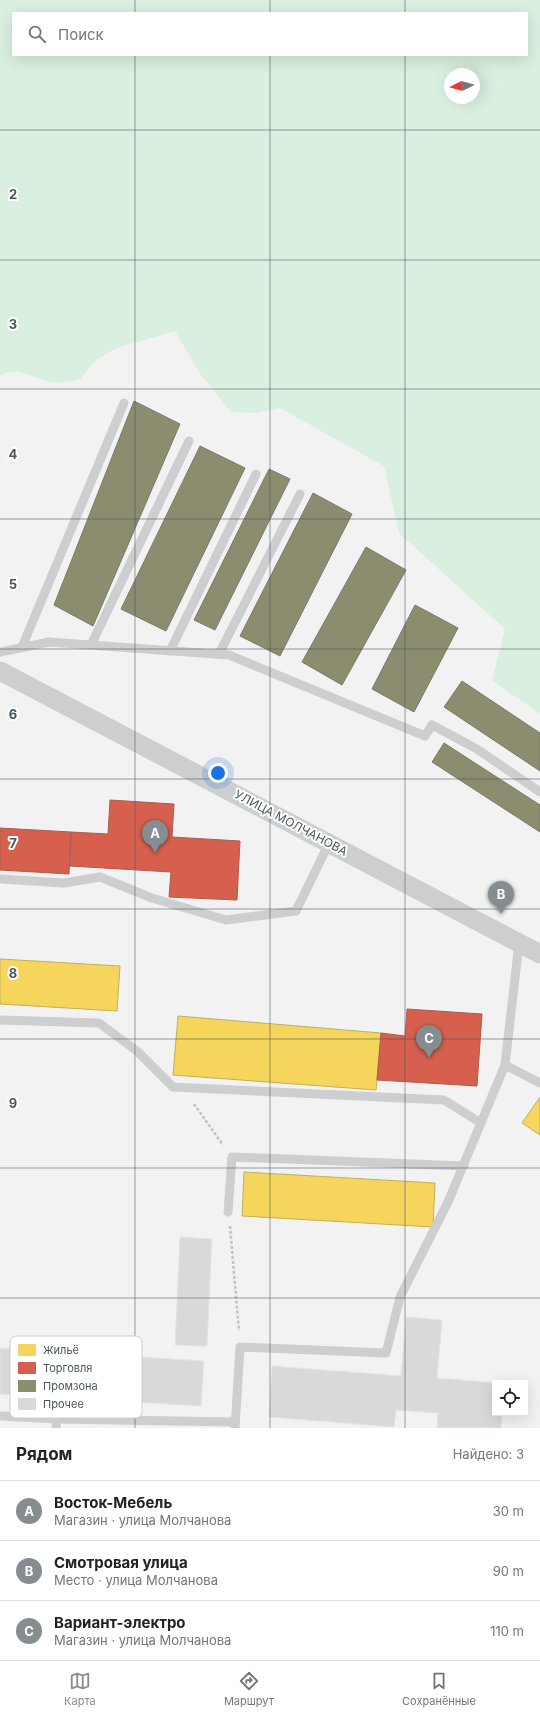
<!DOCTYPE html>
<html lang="ru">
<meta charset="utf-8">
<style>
:root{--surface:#fff;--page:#f6f6f6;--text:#222;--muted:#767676;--line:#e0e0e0;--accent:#858d91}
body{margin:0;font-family:Inter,sans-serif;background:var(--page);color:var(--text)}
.controls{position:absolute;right:12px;bottom:12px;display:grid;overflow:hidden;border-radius:0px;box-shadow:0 4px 16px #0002}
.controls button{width:36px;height:36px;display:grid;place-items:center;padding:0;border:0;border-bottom:1px solid var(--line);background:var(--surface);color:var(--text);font:20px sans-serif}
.compass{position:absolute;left:444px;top:68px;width:36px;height:36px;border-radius:50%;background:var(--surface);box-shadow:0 4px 16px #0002;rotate:264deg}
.you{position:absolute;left:218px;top:773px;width:14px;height:14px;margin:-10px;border:3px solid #fff;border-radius:50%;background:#1a73e8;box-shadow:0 0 0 6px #1a73e833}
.badge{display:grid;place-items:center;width:26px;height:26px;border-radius:50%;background:var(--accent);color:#fff;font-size:13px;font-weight:700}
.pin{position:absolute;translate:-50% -33px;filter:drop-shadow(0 1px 2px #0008)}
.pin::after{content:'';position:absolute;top:21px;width:14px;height:12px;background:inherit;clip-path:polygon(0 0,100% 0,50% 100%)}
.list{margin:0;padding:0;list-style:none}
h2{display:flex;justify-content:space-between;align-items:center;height:52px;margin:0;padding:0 16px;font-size:17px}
h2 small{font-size:13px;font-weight:400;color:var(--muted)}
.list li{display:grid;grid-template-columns:26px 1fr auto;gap:12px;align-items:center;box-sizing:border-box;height:60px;padding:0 16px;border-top:1px solid var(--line)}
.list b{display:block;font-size:15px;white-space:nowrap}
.list p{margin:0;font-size:13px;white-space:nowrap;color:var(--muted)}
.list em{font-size:13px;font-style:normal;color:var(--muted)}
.icon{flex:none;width:22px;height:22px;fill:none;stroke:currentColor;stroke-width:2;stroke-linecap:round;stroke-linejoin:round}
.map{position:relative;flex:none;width:540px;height:1428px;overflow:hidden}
.search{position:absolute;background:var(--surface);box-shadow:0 4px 16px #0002;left:12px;right:12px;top:12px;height:44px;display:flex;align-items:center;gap:10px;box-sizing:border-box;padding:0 14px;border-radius:0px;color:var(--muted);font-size:15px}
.sheet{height:232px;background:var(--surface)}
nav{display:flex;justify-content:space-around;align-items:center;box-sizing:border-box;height:56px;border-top:1px solid var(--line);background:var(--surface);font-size:11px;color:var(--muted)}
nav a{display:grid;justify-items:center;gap:2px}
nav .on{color:var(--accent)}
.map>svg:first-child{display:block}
</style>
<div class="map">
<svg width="540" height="1428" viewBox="0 0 540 1428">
<rect width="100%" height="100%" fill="#f2f2f2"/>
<path fill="#d9efdf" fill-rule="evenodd" d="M0 0H540V714L492 680 505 629 399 533 384 466 280 408 256 413 231 412 201 375 175 331 117 348 96 360 79 380C70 381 59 384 50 382 36 379 14 364 0 376ZM13 13H527V55H13ZM450 74H474V98H450Z"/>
<g fill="#f6d55c" stroke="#c2af5c">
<path d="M0 959 120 966 117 1011 0 1004Z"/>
<path d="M178 1016 381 1033 376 1090 173 1075Z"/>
<path d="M540 1097V1135L522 1123Z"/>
<path d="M244 1172 435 1183 433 1227 242 1216Z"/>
</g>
<g fill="#d6604d" stroke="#ac5d52">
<path d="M110 800 174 804 172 837 240 841 237 900 169 897 171 872 70 866 71 832 108 834Z"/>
<path d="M0 828 71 832 69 874 0 870Z"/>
<path d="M407 1009 482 1014 477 1086 377 1080 381 1033 405 1036Z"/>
</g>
<g fill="#8c8c6e" stroke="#787c69">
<path d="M134 401 180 424 93 626 54 605Z"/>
<path d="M200 446 245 468 166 631 121 609Z"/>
<path d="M269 469 290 479 215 630 194 620Z"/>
<path d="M313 493 352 514 280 656 240 636Z"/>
<path d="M366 547 406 570 342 685 302 662Z"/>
<path d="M415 605 458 628 414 712 372 689Z"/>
<path d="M462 681 540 733V771L444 707Z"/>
<path d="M444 743 540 805V832L432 762Z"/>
</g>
<g fill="#d8dada" stroke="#e4e4e5">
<path d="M180 1237 212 1239 207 1346 175 1345Z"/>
<path d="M406 1317 442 1320 437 1378 498 1383H495V1413H502L501 1428H437L438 1413 396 1410 394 1427 269 1417 272 1366 401 1376Z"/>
<path d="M0 1348 204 1361 201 1406 0 1394Z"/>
</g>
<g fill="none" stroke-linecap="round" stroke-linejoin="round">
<g stroke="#bbc6c2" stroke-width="2.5" stroke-dasharray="3 2" stroke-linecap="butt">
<path d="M194 1104 223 1145"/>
<path d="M230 1226 239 1331"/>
</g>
<g stroke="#cccecf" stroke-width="9">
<path d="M91 645 189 441"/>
<path d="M22 647 124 403"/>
<path d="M170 651 256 474"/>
<path d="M0 652 49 642 229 655 425 736 432 725 477 749 540 792"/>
<path d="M219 654 300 494"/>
<path d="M0 879 64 883 100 877 152 898 226 920 296 911 329 843"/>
<path d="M0 1020 99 1023 137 1051 173 1087 444 1100 481 1123"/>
<path d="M505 1065 540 1083"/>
<path d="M228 1212 232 1157 464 1166"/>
<path d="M0 1416 57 1419 56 1428"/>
<path d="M57 1419 235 1422"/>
<path d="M235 1428 240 1347 386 1353 400 1297 448 1202 505 1065 519 943"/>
</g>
<path stroke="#cccecf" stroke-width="19" d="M0 671 540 954"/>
</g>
<path fill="none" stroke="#4a565d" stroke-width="1" stroke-opacity="0.55" d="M135 0V13M270 0V13M405 0V13M135 55V1428M270 55V1428M405 55V1428M0 130H540M0 260H540M0 389H540M0 519H540M0 649H540M0 779H540M0 909H540M0 1039H540M0 1168H540M0 1298H540"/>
<g text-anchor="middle" stroke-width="4" stroke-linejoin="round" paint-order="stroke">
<g font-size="12" fill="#4a565d" stroke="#fff">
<text transform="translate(291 823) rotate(28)" y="4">УЛИЦА МОЛЧАНОВА</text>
</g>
</g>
<rect x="10" y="1336" width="132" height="82" rx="6" fill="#fff" stroke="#c9ccce" stroke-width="1"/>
<rect x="18" y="1344" width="18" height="12" fill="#f6d55c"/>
<rect x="18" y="1362" width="18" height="12" fill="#d6604d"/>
<rect x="18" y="1380" width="18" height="12" fill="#8c8c6e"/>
<rect x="18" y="1398" width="18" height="12" fill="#d8dada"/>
<g font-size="11" fill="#4a565d">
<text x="43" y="1354">Жильё</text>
<text x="43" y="1372">Торговля</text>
<text x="43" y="1390">Промзона</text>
<text x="43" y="1408">Прочее</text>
</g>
<g font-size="13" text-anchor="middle" font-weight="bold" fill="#4a565d" stroke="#fff" stroke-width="4" stroke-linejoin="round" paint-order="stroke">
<text x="13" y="199">2</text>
<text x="13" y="329">3</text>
<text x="13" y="459">4</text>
<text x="13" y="589">5</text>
<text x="13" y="719">6</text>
<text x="13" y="848">7</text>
<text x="13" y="978">8</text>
<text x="13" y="1108">9</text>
</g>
</svg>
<div class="controls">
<button><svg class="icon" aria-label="locate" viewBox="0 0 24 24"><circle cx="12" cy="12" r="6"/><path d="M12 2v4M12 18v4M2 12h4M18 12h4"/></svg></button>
</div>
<svg class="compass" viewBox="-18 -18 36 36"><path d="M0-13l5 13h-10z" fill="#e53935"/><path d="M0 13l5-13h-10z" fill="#767676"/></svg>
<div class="you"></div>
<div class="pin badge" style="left:155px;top:853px">A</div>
<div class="pin badge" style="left:501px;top:914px">B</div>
<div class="pin badge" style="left:429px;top:1058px">C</div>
<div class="search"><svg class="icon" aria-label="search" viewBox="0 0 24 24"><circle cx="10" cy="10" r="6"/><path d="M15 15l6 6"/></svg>Поиск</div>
</div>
<section class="sheet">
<h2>Рядом<small>Найдено: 3</small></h2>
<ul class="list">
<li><span class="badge">A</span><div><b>Восток-Мебель</b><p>Магазин · улица Молчанова</p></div><em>30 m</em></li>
<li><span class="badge">B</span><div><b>Смотровая улица</b><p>Место · улица Молчанова</p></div><em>90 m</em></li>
<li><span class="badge">C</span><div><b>Вариант-электро</b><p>Магазин · улица Молчанова</p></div><em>110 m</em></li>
</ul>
</section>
<nav>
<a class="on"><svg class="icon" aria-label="map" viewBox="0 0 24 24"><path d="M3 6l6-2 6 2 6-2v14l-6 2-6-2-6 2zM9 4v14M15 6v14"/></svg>Карта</a>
<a><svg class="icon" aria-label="directions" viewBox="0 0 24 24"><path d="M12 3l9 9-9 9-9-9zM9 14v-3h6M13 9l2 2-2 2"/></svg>Маршрут</a>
<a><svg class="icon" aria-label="saved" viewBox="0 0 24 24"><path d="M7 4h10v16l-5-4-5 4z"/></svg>Сохранённые</a>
</nav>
